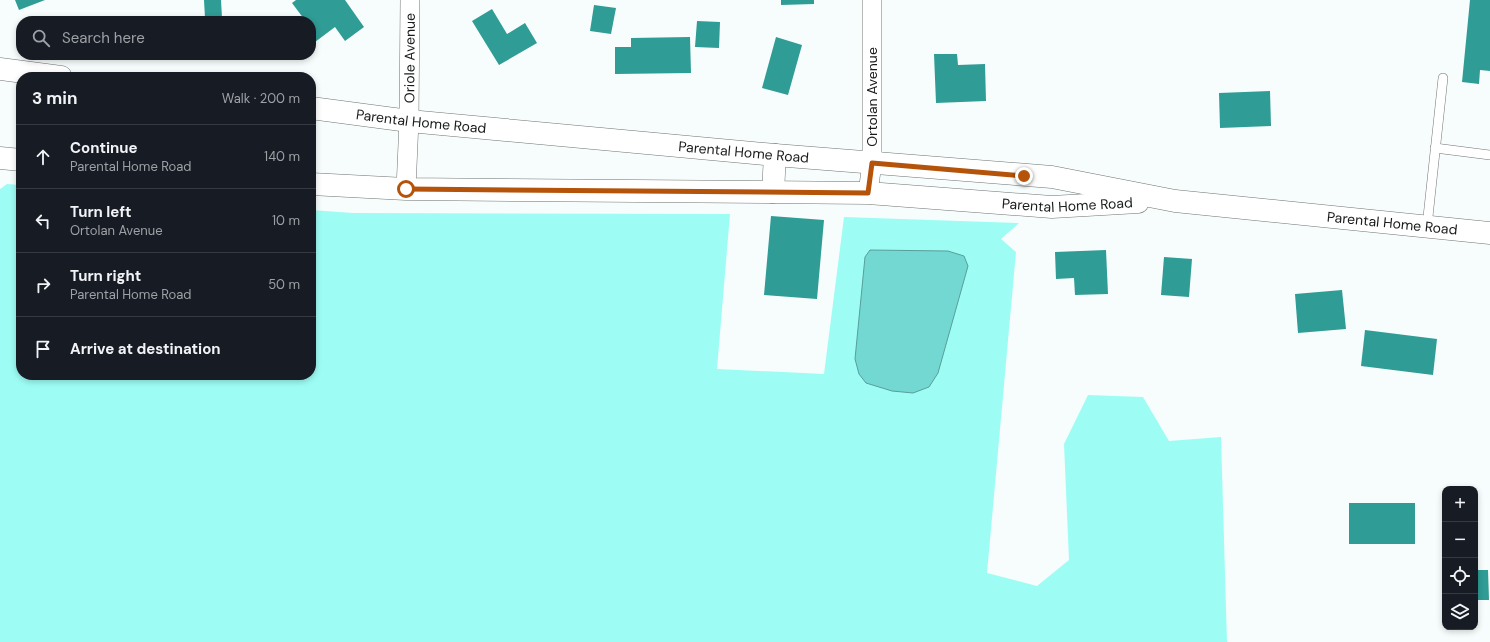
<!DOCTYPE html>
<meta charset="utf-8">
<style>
:root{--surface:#171b24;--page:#20242c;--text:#f1f3f6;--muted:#9ea1a6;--line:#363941}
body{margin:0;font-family:"DM Sans",sans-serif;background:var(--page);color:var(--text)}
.controls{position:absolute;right:12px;bottom:12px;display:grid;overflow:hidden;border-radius:8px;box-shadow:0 2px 6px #0003}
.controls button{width:36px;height:36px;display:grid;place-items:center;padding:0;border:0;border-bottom:1px solid var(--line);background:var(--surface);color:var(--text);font:20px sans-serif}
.stop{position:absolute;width:12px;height:12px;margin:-9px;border:3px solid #b45309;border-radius:50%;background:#fff}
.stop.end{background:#b45309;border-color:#fff;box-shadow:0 1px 4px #0008}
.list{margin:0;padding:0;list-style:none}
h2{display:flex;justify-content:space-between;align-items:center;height:52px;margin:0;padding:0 16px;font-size:17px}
h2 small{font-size:13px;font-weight:400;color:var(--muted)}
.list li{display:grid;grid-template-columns:26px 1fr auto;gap:12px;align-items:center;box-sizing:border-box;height:64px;padding:0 16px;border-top:1px solid var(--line)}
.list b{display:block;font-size:15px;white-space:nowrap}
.list p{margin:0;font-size:13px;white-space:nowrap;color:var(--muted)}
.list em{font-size:13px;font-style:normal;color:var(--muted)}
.icon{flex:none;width:22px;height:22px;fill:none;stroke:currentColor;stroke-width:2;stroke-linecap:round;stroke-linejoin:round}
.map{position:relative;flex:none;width:1490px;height:642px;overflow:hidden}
.search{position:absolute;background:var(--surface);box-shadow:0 2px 6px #0003;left:16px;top:16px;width:300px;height:44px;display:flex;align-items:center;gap:10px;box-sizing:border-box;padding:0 14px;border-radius:16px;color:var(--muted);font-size:15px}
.panel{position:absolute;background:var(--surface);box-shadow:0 2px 6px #0003;left:16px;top:72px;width:300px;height:308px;border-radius:16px}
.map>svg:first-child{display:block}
</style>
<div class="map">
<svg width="1490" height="642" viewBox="0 0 1490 642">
<rect width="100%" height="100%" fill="#f7fdfc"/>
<path fill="#9dfdf5" d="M7 184 21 185V375H311V210L353 213 730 214 717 369 824 374 844 217 1019 223 1001 239 1016 252 987 573 1037 586 1069 560 1064 444 1088 395 1143 397 1169 441 1221 437 1227 642H0V189Z"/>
<path fill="#73d8d1" stroke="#589f9a" d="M870 250 948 251 964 256 968 266 938 373 929 387 913 393 892 391 866 383 859 374 855 359 865 257Z"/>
<g fill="#2f9c95">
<path d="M15 0H45L19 10Z"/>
<path d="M204 0H221L222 18H205Z"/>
<path d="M296 0H345L364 27 345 41 335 27 311 45V21H300L304 19 292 3Z"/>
<path d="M781 0H814V4L781 5Z"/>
<path d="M1470 0H1490V71L1480 70 1479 84 1462 82Z"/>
<path d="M594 5 616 8 611 34 590 31Z"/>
<path d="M492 9 507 34 525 23 537 43 499 65 472 21Z"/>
<path d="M697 21 720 22 719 48 695 47Z"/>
<path d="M690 37 691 73 615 74V47H631V38Z"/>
<path d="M776 37 802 45 788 95 762 88Z"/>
<path d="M934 54H957L958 65 985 64 986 101 936 103Z"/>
<path d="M1270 91 1271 126 1220 128 1219 93Z"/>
<path d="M771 216 824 220 817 299 764 295Z"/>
<path d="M1106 250 1108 294 1075 295 1074 278 1056 279 1055 252Z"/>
<path d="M1164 257 1192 259 1189 297 1161 295Z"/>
<path d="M1342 290 1346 329 1298 333 1295 294Z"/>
<path d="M1365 330 1437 339 1433 375 1361 366Z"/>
<rect x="1349" y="503" width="66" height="41"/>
<path d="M1476 570H1488L1489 600H1477Z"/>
</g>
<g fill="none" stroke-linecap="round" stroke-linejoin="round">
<g stroke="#6f7473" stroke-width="10">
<g id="lane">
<path d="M1435 148 1490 155"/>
<path d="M1427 226 1443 78"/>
</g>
</g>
<g stroke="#6f7473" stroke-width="20">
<g id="street">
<path id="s1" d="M406 189 409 121 410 0"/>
<path d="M868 193 872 163V0"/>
</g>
</g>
<g stroke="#6f7473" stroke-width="23">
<g id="secondary">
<path d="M0 69 61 77"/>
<path id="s2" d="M311 108 409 121 775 155 1052 177 1175 201 1490 233"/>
<path d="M0 158 21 160"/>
<path id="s3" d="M311 184 406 189 868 193 1052 207 1138 202"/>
<path d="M773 192 775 155"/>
</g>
</g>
<use href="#lane" stroke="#fff" stroke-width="9"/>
<use href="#street" stroke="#fff" stroke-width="19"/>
<use href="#secondary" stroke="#fff" stroke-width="22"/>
</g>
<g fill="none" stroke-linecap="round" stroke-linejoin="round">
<path stroke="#b45309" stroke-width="5" d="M406 189 868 193 872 163 1024 176"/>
</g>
<g text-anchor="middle" stroke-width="4" stroke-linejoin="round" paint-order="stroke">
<g font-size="14" fill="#191b1b" stroke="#fff">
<text dy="5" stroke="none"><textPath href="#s1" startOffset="131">Oriole Avenue</textPath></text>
<text transform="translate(872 97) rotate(-90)" y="5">Ortolan Avenue</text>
<text dy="5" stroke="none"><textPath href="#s2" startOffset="111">Parental Home Road</textPath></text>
<text dy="5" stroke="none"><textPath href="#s2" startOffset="435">Parental Home Road</textPath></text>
<text dy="5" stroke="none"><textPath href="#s3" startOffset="757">Parental Home Road</textPath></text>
<text dy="5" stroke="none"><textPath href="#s2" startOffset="1088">Parental Home Road</textPath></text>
</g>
</g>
</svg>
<div class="controls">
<button>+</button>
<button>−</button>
<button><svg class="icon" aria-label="locate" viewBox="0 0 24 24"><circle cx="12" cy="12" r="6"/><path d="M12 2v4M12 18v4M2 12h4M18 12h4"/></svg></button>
<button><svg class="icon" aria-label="layers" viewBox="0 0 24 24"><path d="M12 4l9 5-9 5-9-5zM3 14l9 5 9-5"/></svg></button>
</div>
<div class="stop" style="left:406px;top:189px"></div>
<div class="stop end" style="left:1024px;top:176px"></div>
<div class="search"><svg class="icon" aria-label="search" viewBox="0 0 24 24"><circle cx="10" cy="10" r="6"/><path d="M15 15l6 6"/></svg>Search here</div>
<section class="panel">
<h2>3 min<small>Walk · 200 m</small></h2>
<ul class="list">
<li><svg class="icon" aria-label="ahead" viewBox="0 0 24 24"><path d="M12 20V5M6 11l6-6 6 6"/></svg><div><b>Continue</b><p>Parental Home Road</p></div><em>140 m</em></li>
<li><svg class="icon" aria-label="left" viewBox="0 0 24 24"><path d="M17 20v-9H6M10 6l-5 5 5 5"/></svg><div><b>Turn left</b><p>Ortolan Avenue</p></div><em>10 m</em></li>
<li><svg class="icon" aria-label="right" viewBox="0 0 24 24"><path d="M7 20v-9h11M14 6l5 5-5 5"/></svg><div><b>Turn right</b><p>Parental Home Road</p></div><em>50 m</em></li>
<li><svg class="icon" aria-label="arrive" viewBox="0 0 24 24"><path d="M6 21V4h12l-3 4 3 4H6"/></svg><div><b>Arrive at destination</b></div></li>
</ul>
</section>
</div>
